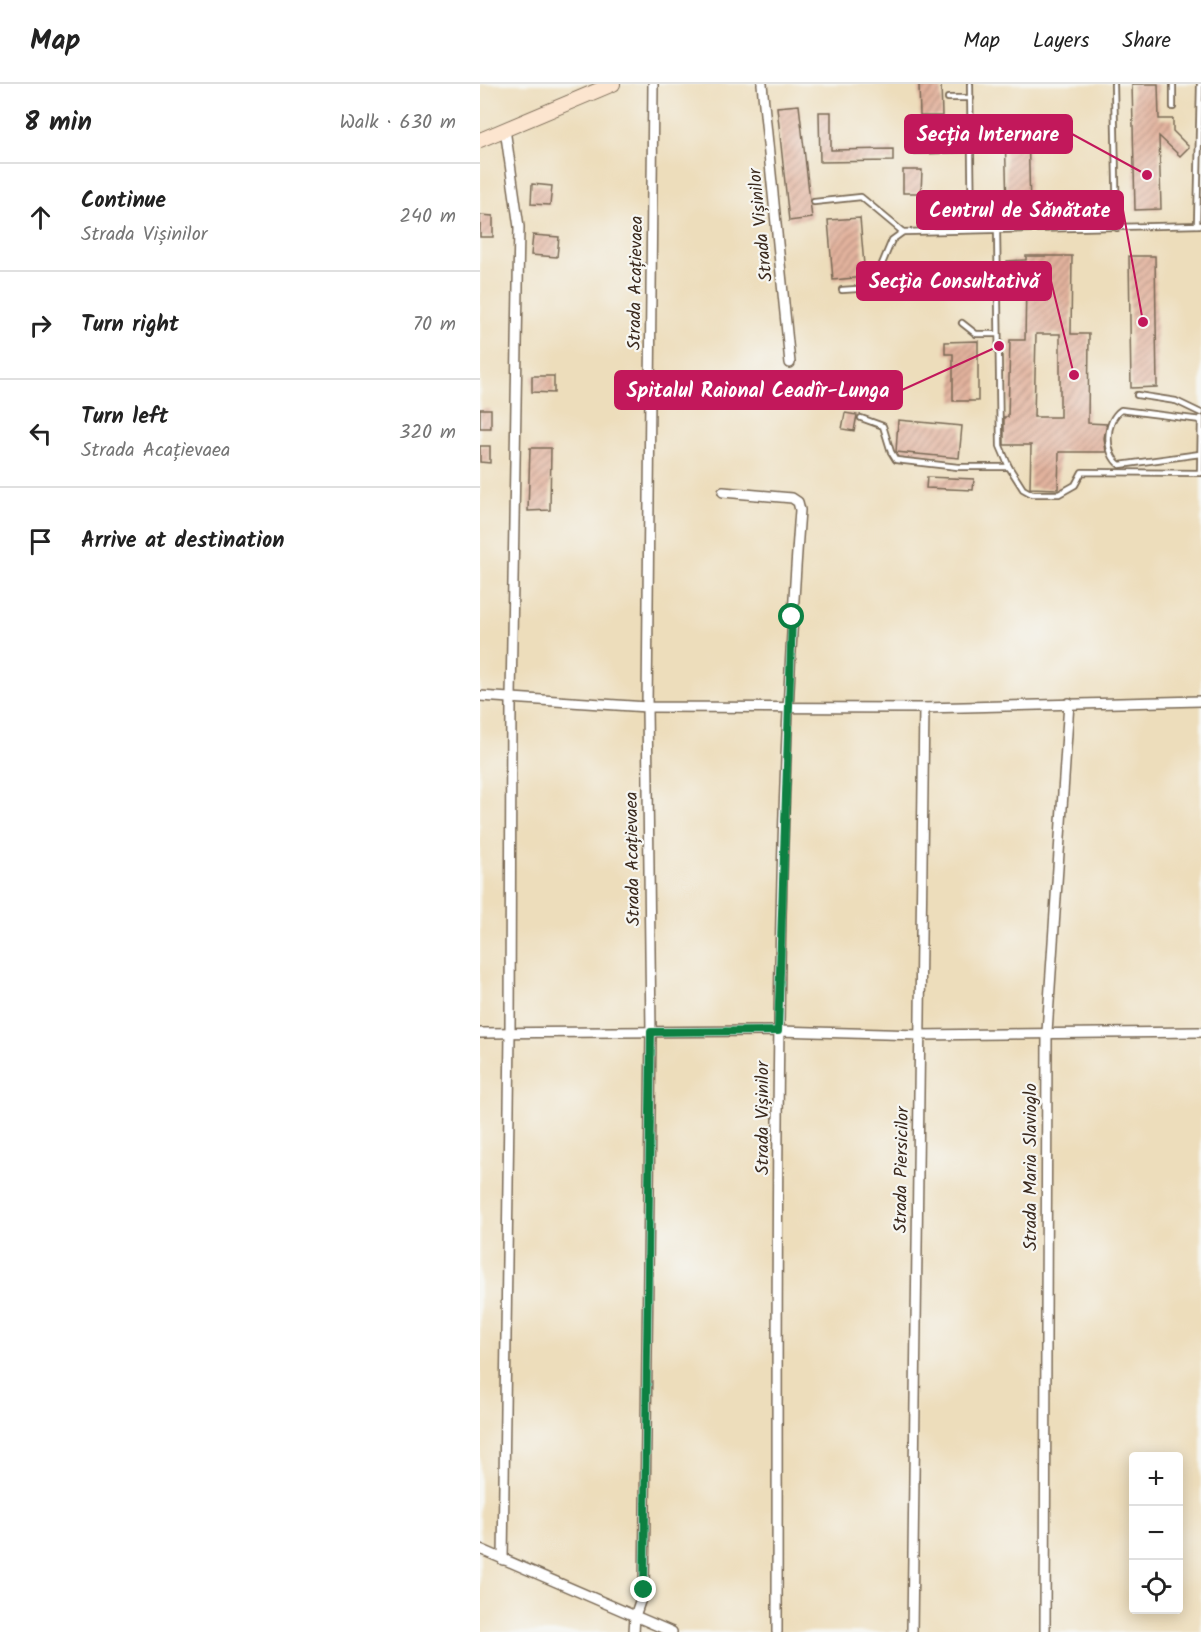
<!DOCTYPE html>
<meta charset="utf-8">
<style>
:root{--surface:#fff;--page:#f2f2f2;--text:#222;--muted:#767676;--line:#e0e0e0}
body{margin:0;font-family:Kalam,sans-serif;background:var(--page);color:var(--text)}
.controls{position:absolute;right:18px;bottom:18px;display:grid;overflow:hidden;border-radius:6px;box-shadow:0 3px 15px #0003}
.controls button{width:54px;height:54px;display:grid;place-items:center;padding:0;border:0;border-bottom:2px solid var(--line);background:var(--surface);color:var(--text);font:30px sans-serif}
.stop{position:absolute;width:18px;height:18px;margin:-14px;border:4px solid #0b8043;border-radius:50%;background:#fff}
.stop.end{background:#0b8043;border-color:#fff;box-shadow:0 2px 6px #0008}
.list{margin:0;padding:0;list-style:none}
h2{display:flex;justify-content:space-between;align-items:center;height:78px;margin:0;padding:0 24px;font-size:26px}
h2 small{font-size:20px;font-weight:400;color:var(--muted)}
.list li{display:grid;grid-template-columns:39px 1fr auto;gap:18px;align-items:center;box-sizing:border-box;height:108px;padding:0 24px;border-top:2px solid var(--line)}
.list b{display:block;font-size:22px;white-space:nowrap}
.list p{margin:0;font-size:20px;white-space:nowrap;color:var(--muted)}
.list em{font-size:20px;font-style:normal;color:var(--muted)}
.icon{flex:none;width:33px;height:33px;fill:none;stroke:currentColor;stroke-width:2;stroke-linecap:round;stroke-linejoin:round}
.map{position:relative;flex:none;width:721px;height:1548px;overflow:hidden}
header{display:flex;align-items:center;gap:36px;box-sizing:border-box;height:84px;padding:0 30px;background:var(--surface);border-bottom:2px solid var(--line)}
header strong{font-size:28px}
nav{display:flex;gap:33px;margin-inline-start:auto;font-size:21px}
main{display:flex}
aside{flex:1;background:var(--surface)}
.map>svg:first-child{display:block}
</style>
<header>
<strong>Map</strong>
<nav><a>Map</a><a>Layers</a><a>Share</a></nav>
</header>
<main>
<aside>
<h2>8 min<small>Walk · 630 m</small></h2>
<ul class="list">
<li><svg class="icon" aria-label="ahead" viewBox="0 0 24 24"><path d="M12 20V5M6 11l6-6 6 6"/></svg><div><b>Continue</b><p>Strada Vișinilor</p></div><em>240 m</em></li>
<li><svg class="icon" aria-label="right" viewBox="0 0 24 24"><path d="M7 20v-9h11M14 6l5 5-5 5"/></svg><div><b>Turn right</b></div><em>70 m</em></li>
<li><svg class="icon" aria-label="left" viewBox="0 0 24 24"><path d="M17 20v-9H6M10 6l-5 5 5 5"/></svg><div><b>Turn left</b><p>Strada Acațievaea</p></div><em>320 m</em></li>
<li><svg class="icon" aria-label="arrive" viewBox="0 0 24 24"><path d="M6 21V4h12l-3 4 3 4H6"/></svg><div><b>Arrive at destination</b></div></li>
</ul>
</aside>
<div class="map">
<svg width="721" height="1548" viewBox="0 0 721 1548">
<defs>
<pattern id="building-hatch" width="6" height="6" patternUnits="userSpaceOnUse" patternTransform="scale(1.5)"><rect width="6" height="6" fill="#e2b29d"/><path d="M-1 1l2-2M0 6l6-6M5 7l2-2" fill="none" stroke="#b8917f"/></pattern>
</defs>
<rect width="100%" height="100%" fill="#f6f6f2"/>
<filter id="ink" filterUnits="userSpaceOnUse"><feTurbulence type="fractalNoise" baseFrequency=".0167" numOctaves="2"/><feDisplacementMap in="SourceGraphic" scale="12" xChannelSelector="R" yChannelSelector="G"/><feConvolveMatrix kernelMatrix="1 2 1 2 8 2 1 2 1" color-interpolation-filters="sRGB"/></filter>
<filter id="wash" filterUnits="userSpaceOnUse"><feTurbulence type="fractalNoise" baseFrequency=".008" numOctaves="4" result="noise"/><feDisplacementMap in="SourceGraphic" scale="24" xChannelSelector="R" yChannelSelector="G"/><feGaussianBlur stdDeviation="1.35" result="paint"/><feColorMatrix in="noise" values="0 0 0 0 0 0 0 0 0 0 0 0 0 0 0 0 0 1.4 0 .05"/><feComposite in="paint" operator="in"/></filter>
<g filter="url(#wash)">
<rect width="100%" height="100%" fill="#edddbb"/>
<g id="blocks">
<g fill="url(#building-hatch)" fill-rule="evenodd">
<path d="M439 0H461L462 32H440Z"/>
<path d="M652 0H678L679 35H693V47L709 63 700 72 679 52 681 125 655 126Z"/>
<path d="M319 21 332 134 309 137 297 23Z"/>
<path d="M339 28H351V66L413 65V77L340 78Z"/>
<path d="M548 44 550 124 527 125 525 45Z"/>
<path d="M423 86H442L441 109H423Z"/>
<path d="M52 100 72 102 70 121 51 120Z"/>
<path d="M0 131 13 132V153H0Z"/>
<path d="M380 134 385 193 353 196 348 136Z"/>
<path d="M53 151 79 153 77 173 51 171Z"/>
<path d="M546 172H592L591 250H609L608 339 627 340 624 354 626 368H579L578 405 550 404 551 361H524V333H528L530 256H545L546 199H527V177L546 176ZM556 250H580V333H554Z"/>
<path d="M649 172H675L677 303 651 304Z"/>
<path d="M498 257V317H473V270H465V258Z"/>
<path d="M52 292H74V309L52 308Z"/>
<rect x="0" y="325" width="11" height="19"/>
<path d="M365 329 377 331 374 347 362 345Z"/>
<path d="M418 336 482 342 479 374 416 368Z"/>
<path d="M0 362H10V379L0 378Z"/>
<path d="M50 364H71L70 426 48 427Z"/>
<path d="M447 393 494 395 493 406 446 404Z"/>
</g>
</g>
</g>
<g filter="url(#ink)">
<use href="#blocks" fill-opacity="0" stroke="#796955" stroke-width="1.5"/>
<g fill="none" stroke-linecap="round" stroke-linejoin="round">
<g stroke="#796955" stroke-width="8">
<g id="service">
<path d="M490 0 492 146"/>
<path d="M634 0 637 144"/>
<path d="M693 0V23"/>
<path d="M468 14H491"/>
<path d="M434 67 491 65"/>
<path d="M334 118 381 113 423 148 721 141"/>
<path d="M717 141 720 0"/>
<path d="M517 145 520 362 529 383"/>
<path d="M362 206 392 204 412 156 423 148"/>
<path d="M482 239 496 250H517"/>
<path d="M657 311 696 317 721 329"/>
<path d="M381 334 403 342 411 368 416 376 478 383H529L543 405 552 410H579L595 401 602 388 721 389"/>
<path d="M720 370 640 381C624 370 625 337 641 326L721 336"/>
<path d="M720 389 721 334"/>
</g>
</g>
<g stroke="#796955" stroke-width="12">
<g id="minor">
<path d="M282 0 310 279"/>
<path d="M243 408 312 414 318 418 320 426C292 799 298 1174 297 1548"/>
<path d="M0 612 167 623 444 624 721 617"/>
<path d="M0 949 298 947 439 951 721 948"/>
<path d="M0 1465 192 1548"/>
<path d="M23 1476 30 949 31 614 39 143 25 45"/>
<path d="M154 1548 155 1532 164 1506 171 948 167 623 173 0"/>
<path d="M432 1548 444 624"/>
<path d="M565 1548 567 948 589 619"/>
</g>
</g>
<g stroke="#796955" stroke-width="16">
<path id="secondary" d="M0 56 133 0"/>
</g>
<use href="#service" stroke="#fff" stroke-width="4.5"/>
<use href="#minor" stroke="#fff" stroke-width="9"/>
<use href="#secondary" stroke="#fce5cf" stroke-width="14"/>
</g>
</g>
<g fill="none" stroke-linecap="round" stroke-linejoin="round" filter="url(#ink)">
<path stroke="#0b8043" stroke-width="8" d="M164 1506 171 948 298 947 312 533"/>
</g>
<g text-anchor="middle" stroke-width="4.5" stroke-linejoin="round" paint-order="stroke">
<g font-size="18" fill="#3b2a1e" stroke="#f6f6f2">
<text transform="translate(280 141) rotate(-96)" y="6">Strada Vișinilor</text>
<text transform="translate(155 199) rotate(-89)" y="6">Strada Acațievaea</text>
<text transform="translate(152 775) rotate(-91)" y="6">Strada Acațievaea</text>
<text transform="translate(282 1034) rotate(-90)" y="6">Strada Vișinilor</text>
<text transform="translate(550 1083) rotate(-90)" y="6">Strada Maria Slavioglo</text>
<text transform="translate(421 1086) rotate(-89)" y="6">Strada Piersicilor</text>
</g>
</g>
<path fill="none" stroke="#c2185b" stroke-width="2" d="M667 91L592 50M663 238L643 126M594 291L571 197M519 262L422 306"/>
<g fill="#c2185b" stroke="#f6f6f2" stroke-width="2">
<circle cx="667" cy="91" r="6"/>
<circle cx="663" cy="238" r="6"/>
<circle cx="594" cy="291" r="6"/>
<circle cx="519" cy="262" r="6"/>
</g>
<g fill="#c2185b" stroke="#c2185b" stroke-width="2">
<rect x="425" y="31" width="167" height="38" rx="6"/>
<rect x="437" y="107" width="206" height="38" rx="6"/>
<rect x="377" y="178" width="194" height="38" rx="6"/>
<rect x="135" y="287" width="287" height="38" rx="6"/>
</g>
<g font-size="20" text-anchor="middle" font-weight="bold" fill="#fff">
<text x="508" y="57">Secția Internare</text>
<text x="540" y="133">Centrul de Sănătate</text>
<text x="474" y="204">Secția Consultativă</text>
<text x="278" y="313">Spitalul Raional Ceadîr-Lunga</text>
</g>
</svg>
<div class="controls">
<button>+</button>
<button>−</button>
<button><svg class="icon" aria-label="locate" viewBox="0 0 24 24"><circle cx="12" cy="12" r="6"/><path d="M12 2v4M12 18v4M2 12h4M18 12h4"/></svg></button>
</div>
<div class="stop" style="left:312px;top:533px"></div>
<div class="stop end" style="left:164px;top:1506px"></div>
</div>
</main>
